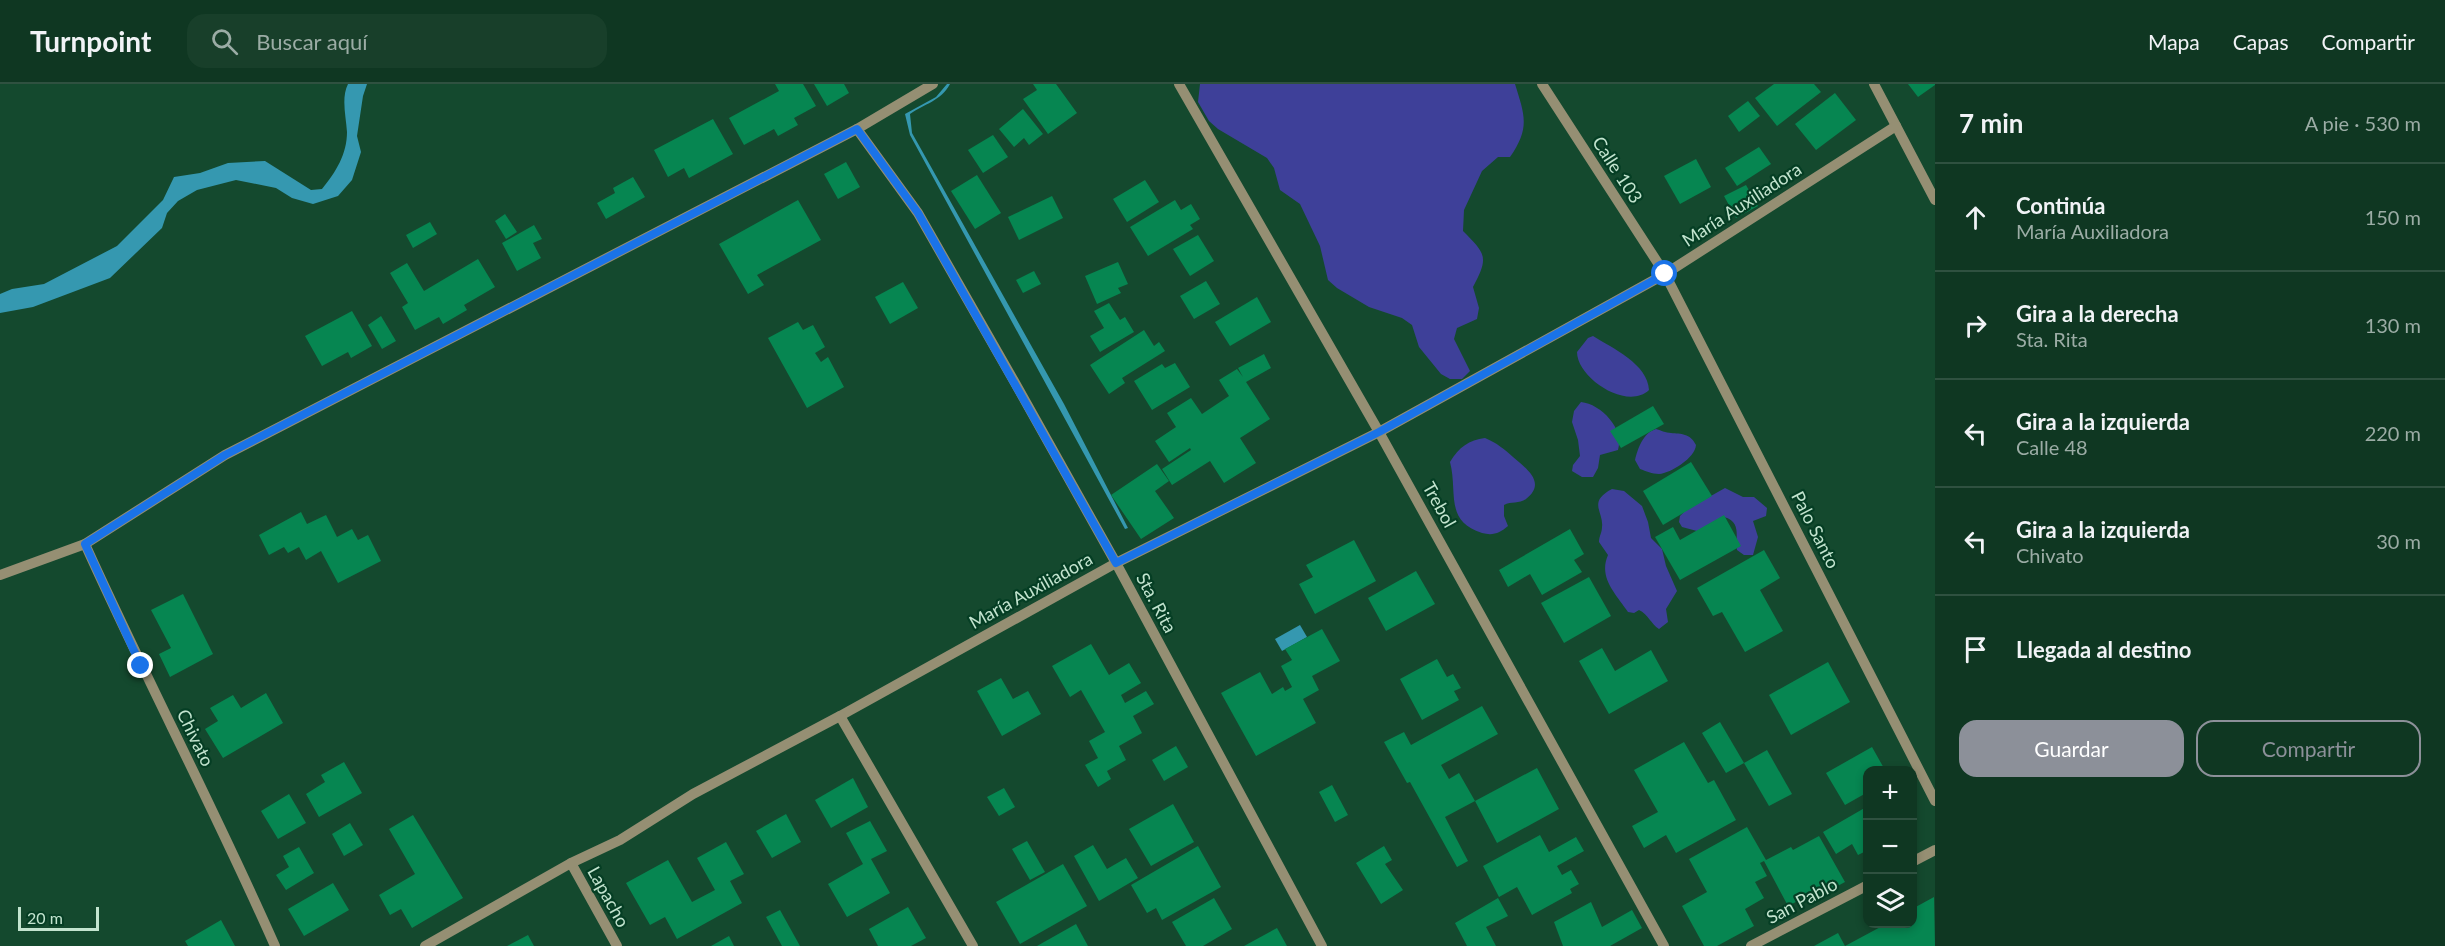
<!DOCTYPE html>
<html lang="es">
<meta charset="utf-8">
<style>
:root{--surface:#0f3722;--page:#183f2a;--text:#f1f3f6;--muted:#9baca5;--line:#2f5140;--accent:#8c9099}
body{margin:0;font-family:Lato,sans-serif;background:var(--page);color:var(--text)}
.controls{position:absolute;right:18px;bottom:18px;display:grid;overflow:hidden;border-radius:12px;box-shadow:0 3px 9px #0003}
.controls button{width:54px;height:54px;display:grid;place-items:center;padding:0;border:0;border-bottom:2px solid var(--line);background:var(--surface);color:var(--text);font:30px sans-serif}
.scale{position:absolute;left:18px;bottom:15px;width:81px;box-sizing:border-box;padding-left:6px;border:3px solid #c3e4cf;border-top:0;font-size:16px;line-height:21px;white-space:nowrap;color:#c3e4cf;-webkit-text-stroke:4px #053e24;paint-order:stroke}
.stop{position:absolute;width:18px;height:18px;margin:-14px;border:4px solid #1a73e8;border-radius:50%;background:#fff}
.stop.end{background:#1a73e8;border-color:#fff;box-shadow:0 2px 6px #0008}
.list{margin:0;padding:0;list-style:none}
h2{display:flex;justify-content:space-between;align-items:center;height:78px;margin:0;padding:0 24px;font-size:26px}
h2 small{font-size:20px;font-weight:400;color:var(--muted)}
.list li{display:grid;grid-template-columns:39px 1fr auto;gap:18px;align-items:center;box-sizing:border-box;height:108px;padding:0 24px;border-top:2px solid var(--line)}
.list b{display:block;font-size:22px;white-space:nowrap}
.list p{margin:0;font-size:20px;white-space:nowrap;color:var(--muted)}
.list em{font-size:20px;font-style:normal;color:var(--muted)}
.actions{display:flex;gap:12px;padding:18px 24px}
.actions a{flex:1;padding:14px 0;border:2px solid var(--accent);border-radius:18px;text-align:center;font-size:21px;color:var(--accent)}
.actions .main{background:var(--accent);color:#fff}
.icon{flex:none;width:33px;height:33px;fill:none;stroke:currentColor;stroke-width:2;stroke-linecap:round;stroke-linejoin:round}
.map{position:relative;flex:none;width:1935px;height:862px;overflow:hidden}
header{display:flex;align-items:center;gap:36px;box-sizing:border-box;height:84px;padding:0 30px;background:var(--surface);border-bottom:2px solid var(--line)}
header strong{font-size:28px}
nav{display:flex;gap:33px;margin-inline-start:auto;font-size:21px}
.search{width:420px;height:54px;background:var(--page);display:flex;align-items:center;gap:15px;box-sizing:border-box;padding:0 21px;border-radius:18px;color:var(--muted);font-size:22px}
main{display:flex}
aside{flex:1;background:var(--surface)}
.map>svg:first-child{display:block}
</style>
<header>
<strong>Turnpoint</strong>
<div class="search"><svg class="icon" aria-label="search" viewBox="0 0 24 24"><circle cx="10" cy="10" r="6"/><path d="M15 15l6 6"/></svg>Buscar aquí</div>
<nav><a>Mapa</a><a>Capas</a><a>Compartir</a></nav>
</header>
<main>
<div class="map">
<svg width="1935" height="862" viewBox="0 0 1935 862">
<rect width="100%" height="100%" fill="#14492e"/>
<g fill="#3e4099">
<path d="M1200 0H1515C1525 32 1530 44 1510 73H1498L1482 87 1464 126 1463 147C1486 170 1489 173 1473 203L1479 224 1477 235 1457 244 1454 255 1470 287 1462 295H1450L1441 290 1419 263 1412 241 1402 234 1369 223 1337 204 1328 196 1320 162 1300 120 1280 106 1274 84 1267 74 1218 45 1209 37 1198 18Z"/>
<path d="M1593 252C1612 264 1648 280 1649 306 1627 327 1577 294 1577 268L1588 254Z"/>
<path d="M1581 318C1601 320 1625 345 1618 366L1600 371 1598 384 1593 393H1582L1572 387 1573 381 1580 372 1578 356 1572 338 1574 327Z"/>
<path d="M1656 345C1660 346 1666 349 1671 349 1681 350 1690 349 1696 361 1695 374 1671 389 1659 390 1652 390 1646 387 1640 385L1635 376C1638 364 1643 349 1656 345Z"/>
<path d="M1485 354C1497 359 1504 365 1513 373 1524 383 1548 398 1526 415 1519 420 1511 417 1504 421V432L1508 442C1500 449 1493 452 1482 449 1444 437 1458 408 1450 378 1459 363 1469 356 1485 354Z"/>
<path d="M1725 404 1743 413H1754L1767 424 1766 432 1753 437 1758 453 1753 471H1744L1737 466C1735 453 1742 438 1724 433L1697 447 1682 443 1679 438 1680 432 1686 426Z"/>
<path d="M1612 405 1624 407 1642 422 1648 438 1651 454 1662 465 1666 482 1677 507 1666 525 1668 538 1659 545C1651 540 1648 530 1639 526L1634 529 1628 528C1616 510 1598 494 1608 471L1599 458C1599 452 1602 449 1602 443 1604 428 1587 418 1612 405Z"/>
</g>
<g fill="#3598b0">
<path d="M348 0H367L363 12 357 52 361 68 352 96 338 112 313 120 292 114 276 104 236 96 197 106 178 117 167 129 162 144 110 194 33 223 0 229V210L12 205 44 200 117 162 163 116 174 93 200 89 228 79 265 77 311 106 322 105C336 88 347 70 347 48 346 32 341 14 348 0Z"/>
<path d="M947 0H950C941 17 924 20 910 30L912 49 1064 320 1128 444 1125 445 910 51 905 30 936 13Z"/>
<path d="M1300 541 1307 553 1282 567 1275 555Z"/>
</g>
<g fill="#068651">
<path d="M775 0H803L816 22 794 34 798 41 778 52 774 45 744 61 729 34 779 7Z"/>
<path d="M814 0H844L849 9 827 22Z"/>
<path d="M1033 0H1056L1077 29 1048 50 1023 15 1037 6Z"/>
<path d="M1774 0H1814L1821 8 1777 42 1755 14Z"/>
<path d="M1908 0H1935V1L1918 13Z"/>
<path d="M1835 9 1856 36 1816 66 1795 40Z"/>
<path d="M1748 17 1760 32 1739 48 1728 32Z"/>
<path d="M1023 25 1043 50 1029 61 1024 54 1014 63 999 45Z"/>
<path d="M713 35 733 70 689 94 684 84 668 93 654 66Z"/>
<path d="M993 51 1008 73 983 89 968 66Z"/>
<path d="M1759 63 1771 80 1737 102 1725 84Z"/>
<path d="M1696 75 1711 103 1680 120 1664 92Z"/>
<path d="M846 78 860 103 838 115 824 90Z"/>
<path d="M977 91 1001 129 975 145 951 107Z"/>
<path d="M633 93 645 113 606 135 597 119 615 109 613 104Z"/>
<path d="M1145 96 1159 118 1127 138 1113 115Z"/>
<path d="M1746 101 1758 122 1736 134 1724 112Z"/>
<path d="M1052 112 1063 134 1019 156 1008 133Z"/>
<path d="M798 116 821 156 757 191 764 201 748 210 719 160Z"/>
<path d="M1175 116 1181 126 1191 120 1200 135 1190 141 1193 145 1148 172 1130 143Z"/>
<path d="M505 130 517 148 506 155 495 137Z"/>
<path d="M430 138 437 150 413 164 406 151Z"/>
<path d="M534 141 542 155 533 159 541 174 517 187 502 159Z"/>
<path d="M1198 151 1214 177 1190 192 1173 165Z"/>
<path d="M478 175 495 203 464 221 467 226 443 240 439 233 415 246 402 223 408 219 390 189 407 179 424 207Z"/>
<path d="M1118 178 1128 200 1118 204 1121 209 1097 220 1085 192Z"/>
<path d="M1034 187 1041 200 1023 209 1016 196Z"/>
<path d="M1206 197 1220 220 1194 235 1180 212Z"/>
<path d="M903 198 918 224 890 240 875 213Z"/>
<path d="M1257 213 1271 238 1230 262 1215 238Z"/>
<path d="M1109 219 1120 236 1125 233 1134 248 1100 268 1090 252 1104 244 1094 227Z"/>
<path d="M352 227 372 262 351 274 348 268 322 282 305 252Z"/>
<path d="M381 232 396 257 382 265 368 241Z"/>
<path d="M798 238 803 246 813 241 825 263 815 269 821 278 828 273 844 303 807 324 768 254Z"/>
<path d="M1144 246 1154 262 1159 258 1165 267 1122 294 1125 299 1109 310 1090 281Z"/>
<path d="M1264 270 1271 284 1246 298 1270 335 1240 354 1256 379 1224 399 1210 377 1172 401 1162 385 1191 366 1190 364 1169 378 1155 357 1176 343 1167 329 1191 314 1202 330 1229 312 1219 296 1237 285 1243 293 1238 284Z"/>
<path d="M1175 279 1190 303 1152 326 1134 297 1162 280 1165 284Z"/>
<path d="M1653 322 1664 340 1621 364 1610 347Z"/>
<path d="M1691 378 1712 412 1663 441 1643 407Z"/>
<path d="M1157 380 1169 397 1155 407 1174 434 1141 455 1111 411Z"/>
<path d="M301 428 307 440 326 431 337 453 352 445 358 456 368 451 381 477 338 499 321 467 306 476 299 463 288 469 284 463 269 471 259 451Z"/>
<path d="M1724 431 1741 462 1680 496 1655 453 1673 443 1680 456Z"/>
<path d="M1570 445 1584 470 1574 476 1582 488 1542 511 1530 490 1508 503 1499 486Z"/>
<path d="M1354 456 1376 497 1315 530 1299 500 1313 493 1306 481Z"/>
<path d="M1764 466 1780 494 1760 506 1783 547 1745 568 1722 528 1713 532 1697 504Z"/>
<path d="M1416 487 1435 520 1386 547 1368 514Z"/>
<path d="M1589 493 1611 532 1564 559 1541 519Z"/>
<path d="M183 510 213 570 170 593 159 570 171 564 151 526Z"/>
<path d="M1322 545 1340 577 1312 592 1319 606 1303 615 1316 639 1256 672 1221 609 1260 588 1272 610 1283 603 1285 607 1292 603 1281 582 1292 576 1285 565Z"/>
<path d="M1091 560 1109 591 1129 579 1141 599 1121 611 1125 619 1146 607 1154 620 1133 632 1142 649 1119 662 1126 676 1107 687 1111 695 1098 703 1085 681 1098 674 1089 657 1105 648 1081 606 1070 613 1052 582Z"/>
<path d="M1602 564 1615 587 1651 566 1668 597 1609 630 1579 577Z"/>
<path d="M1437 575 1447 593 1453 590 1461 604 1454 607 1459 616 1422 636 1400 595Z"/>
<path d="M1828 578 1850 618 1791 651 1769 611Z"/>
<path d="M1001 594 1013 615 1028 607 1041 630 1002 652 977 607Z"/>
<path d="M266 609 283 639 223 674 205 645 218 637 210 624 233 611 241 624Z"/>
<path d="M1482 622 1498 650 1441 681 1449 695 1459 689 1475 717 1537 684 1559 725 1497 759 1475 717 1445 733 1468 777 1457 783 1410 698 1407 699 1384 658 1404 648 1411 661Z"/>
<path d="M1720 638 1744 679 1726 689 1702 649Z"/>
<path d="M1684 658 1708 699 1714 696 1736 736 1676 769 1666 751 1644 764 1632 742 1658 728 1634 686Z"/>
<path d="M1176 662 1188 683 1164 697 1152 676Z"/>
<path d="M1872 663 1885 686H1868V708L1845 721 1826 689Z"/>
<path d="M1767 666 1792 710 1769 722 1744 679Z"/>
<path d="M344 678 362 709 319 733 306 710 325 698 321 691Z"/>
<path d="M853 694 868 723 831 744 815 716Z"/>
<path d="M1332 701 1348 731 1335 738 1319 708Z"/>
<path d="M1004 704 1015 723 999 732 987 713Z"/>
<path d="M289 710 306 739 278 755 261 727Z"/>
<path d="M1173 720 1194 758 1151 782 1129 745Z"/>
<path d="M1868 722V766L1858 771 1852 760 1836 770 1823 748Z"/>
<path d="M786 730 801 758 772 774 756 747Z"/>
<path d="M413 731 463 814 412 844 401 825 390 831 379 811 415 790 389 745Z"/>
<path d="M870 737 887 767 871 775 890 809 847 833 828 800 863 780 846 749Z"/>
<path d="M350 739 363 761 344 772 332 750Z"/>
<path d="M1747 743 1766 776 1791 763 1793 766 1819 752 1845 798 1819 812 1812 800 1815 808 1788 822 1764 777 1760 779 1767 792 1755 798 1764 814 1745 825 1754 842 1717 862H1704L1682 822 1707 808 1689 775Z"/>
<path d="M1540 751 1549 768 1576 753 1584 767 1557 782 1562 791 1571 786 1579 800 1570 805 1572 809 1532 831 1517 803 1499 813 1483 782Z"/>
<path d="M1027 757 1045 788 1030 796 1012 765Z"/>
<path d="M726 758 744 790 730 797 742 819 677 855 665 833 650 841 626 799 668 776 692 818 715 806 697 774Z"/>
<path d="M1093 761 1107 785 1126 774 1138 794 1099 817 1074 772Z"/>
<path d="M1198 762 1221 803 1162 836 1156 824 1147 829 1131 801Z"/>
<path d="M1384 762 1392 776 1385 780 1403 806 1381 820 1356 779Z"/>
<path d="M299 763 314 789 286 806 276 791 289 783 283 772Z"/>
<path d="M1063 780 1087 822 1020 860 996 818Z"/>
<path d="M333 799 349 826 304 852 288 825Z"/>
<path d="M1934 813 1935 862H1845L1886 840H1912V825Z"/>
<path d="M1214 814 1232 845 1203 862H1186L1172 838Z"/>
<path d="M1498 814 1508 832 1486 843 1496 862H1467L1455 839Z"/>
<path d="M1591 818 1602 843 1632 826 1642 844 1610 862H1563L1554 838Z"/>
<path d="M908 823 926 854 911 862H878L869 845Z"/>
<path d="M780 826 800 862H782L766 833Z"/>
<path d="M221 836 235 862H188L185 857Z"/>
<path d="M1076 840 1088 862H1037Z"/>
<path d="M1277 844 1287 862H1244Z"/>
<path d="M1838 849 1845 862H1814Z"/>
<path d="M528 851 534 862H507Z"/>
<path d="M729 852 734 862H711Z"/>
</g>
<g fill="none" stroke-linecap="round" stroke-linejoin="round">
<g stroke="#958f73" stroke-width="10">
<path d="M1179 0 1379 348 1664 862"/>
<path d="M1542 0 1665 190 1935 717"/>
<path d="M1874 0 1935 116"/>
<path d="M857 45 918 129 1014 297 1116 479 1322 862"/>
<path d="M85 460C146 595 215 726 275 862"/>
<path d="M0 491 85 460 225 371 857 45 933 0"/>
<path d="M840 632 1116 479 1379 348 1665 190 1896 42"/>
<path d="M1912 778 1935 766"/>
<path d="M571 779 617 862"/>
<path d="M425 862 571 779 620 756 693 710 840 632 973 862"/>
<path d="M1751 862 1868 801"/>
</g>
</g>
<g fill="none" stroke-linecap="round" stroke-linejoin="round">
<path stroke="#1a73e8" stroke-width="8" d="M141 582 85 460 225 371 857 45 918 129 1116 479 1379 348 1665 190"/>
</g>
<g text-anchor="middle" stroke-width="4.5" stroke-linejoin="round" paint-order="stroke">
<g font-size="18" fill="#c3e4cf" stroke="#053e24">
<text transform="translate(1617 86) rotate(57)" y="6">Calle 103</text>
<text transform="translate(1742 121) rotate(-33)" y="6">María Auxiliadora</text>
<text transform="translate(1439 421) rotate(61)" y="6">Trebol</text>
<text transform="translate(1815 446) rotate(63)" y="6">Palo Santo</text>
<text transform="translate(1031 507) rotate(-29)" y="6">María Auxiliadora</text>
<text transform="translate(1156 519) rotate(62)" y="6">Sta. Rita</text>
<text transform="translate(195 654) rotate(64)" y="6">Chivato</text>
<text transform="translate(608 813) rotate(61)" y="6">Lapacho</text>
<text transform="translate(1802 817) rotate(-28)" y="6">San Pablo</text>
</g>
</g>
</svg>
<div class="controls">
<button>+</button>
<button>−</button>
<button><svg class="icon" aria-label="layers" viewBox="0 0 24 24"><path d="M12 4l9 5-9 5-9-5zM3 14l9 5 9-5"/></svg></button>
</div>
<div class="scale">20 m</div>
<div class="stop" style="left:1665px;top:190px"></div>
<div class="stop end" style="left:141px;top:582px"></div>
</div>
<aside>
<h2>7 min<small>A pie · 530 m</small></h2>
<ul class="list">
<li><svg class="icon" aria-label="ahead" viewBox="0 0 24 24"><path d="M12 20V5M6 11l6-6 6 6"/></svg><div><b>Continúa</b><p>María Auxiliadora</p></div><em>150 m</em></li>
<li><svg class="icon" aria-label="right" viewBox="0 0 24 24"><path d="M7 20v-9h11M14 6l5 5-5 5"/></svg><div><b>Gira a la derecha</b><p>Sta. Rita</p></div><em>130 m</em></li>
<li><svg class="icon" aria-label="left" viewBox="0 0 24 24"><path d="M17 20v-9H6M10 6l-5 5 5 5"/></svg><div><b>Gira a la izquierda</b><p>Calle 48</p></div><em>220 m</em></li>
<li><svg class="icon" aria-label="left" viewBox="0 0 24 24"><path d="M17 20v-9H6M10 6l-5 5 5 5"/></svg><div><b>Gira a la izquierda</b><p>Chivato</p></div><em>30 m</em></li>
<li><svg class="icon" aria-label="arrive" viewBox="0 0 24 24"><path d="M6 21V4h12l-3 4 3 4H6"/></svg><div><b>Llegada al destino</b></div></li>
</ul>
<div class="actions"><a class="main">Guardar</a><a>Compartir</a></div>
</aside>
</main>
